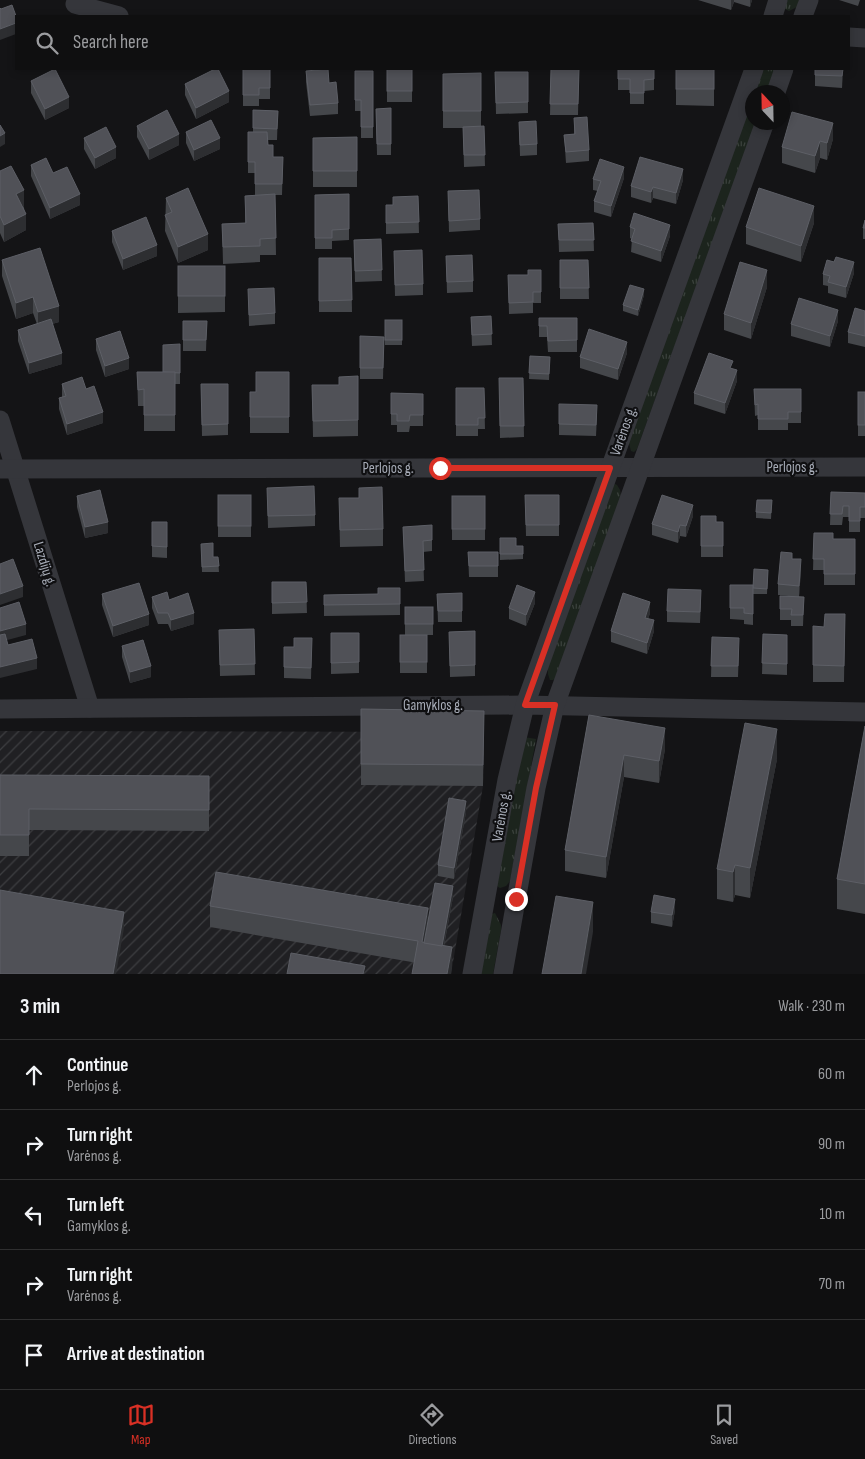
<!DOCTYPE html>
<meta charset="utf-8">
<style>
:root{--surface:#0f0f10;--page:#181819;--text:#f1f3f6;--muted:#9b9c9f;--line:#2f2f30;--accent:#d93025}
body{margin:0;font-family:"Sofia Sans Condensed",sans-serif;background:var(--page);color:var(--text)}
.compass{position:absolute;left:745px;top:85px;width:45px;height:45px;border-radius:50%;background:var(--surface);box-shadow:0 2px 8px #0003;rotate:338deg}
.stop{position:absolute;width:15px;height:15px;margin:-11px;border:4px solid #d93025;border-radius:50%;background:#fff}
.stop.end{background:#d93025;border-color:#fff;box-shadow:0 1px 5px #0008}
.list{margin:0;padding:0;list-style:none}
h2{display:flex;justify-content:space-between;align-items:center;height:65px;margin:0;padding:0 20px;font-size:21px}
h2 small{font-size:16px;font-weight:400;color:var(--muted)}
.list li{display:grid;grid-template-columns:32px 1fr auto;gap:15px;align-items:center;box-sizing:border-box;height:70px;padding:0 20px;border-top:1px solid var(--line)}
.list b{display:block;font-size:19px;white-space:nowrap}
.list p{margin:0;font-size:16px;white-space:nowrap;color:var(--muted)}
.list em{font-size:16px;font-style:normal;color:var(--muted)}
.icon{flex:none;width:28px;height:28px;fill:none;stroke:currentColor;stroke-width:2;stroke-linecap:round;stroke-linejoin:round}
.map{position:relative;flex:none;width:865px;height:974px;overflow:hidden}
.search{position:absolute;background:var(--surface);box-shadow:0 2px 8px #0003;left:15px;right:15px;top:15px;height:55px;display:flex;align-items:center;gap:12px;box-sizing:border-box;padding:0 18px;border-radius:0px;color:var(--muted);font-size:19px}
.sheet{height:415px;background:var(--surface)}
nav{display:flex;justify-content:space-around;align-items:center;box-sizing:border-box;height:70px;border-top:1px solid var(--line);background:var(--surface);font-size:14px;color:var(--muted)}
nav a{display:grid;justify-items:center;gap:2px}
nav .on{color:var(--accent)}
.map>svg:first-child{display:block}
</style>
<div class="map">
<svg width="865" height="974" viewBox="0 0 865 974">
<defs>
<pattern id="industrial-furrows" width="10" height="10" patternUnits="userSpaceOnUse" patternTransform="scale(1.25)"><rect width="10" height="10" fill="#202023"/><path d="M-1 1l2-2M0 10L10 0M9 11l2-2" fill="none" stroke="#3d3e41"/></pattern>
<pattern id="grass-tufts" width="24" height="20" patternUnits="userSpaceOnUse" patternTransform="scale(1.25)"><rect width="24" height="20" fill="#1c241d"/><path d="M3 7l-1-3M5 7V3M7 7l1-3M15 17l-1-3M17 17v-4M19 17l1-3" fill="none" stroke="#3a413c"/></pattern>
</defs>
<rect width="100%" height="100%" fill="#141416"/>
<path fill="url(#industrial-furrows)" d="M0 731 484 732 483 786 451 974H0Z"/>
<g fill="url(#grass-tufts)">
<path d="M787 0H799L797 7 789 11 785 9V5Z"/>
<path d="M762 69H774L775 70 767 92H754Z"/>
<path d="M752 96V122L756 123 637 449 634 452 631 451 628 439Z"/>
<path d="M615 484 617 485 620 490 621 500 557 678 553 680H550L548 674V663L612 486Z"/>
<path d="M524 737 536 739 510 881 506 886 500 888 497 886Z"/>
<path d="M495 913 501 925V930L493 974H481L492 914Z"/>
</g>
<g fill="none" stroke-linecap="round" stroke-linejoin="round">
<g stroke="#35363b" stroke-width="19">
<path d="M77 0 75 4 119 16"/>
<path d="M773 16 778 0"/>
<path d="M803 16 809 0"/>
<path d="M849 37 865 38"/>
<path d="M776 92 784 69"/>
<path d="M0 420 90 708"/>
<path d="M0 469 865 467"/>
<path d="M0 709 525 705 865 712"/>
<path d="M472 974 507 780 525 705 754 69"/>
<path d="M503 974 536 788 555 705 765 122"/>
</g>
</g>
<g fill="#45474b">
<path d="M698 0H752L750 7 734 2 731 10Z"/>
<path d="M839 0H860L858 6Z"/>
<path d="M243 69H270V99H259V106H243Z"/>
<rect x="387" y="69" width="25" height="33"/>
<path d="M551 69H579L578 115H550Z"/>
<path d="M618 69H654V90L644 91V104H630V90H618Z"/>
<path d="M676 69H714V106L676 105Z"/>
<path d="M815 69H843L842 88 815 86Z"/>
<path d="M306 71 329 83 338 103V114L310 116 306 82Z"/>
<path d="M355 71H373V138H361V111H355Z"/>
<path d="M495 72H528V113L496 114Z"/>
<path d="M481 73V127L484 126 485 166 464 167 463 128H443V74Z"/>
<path d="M31 81 69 108 45 120 31 93Z"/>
<path d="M185 84 229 102 196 119 185 95Z"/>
<path d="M391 108V155H377L376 109Z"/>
<path d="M253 110 278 111 277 140H268V145L273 157H283L282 195H275L276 255H260V262L223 264 222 224 245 223V196L255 195V173H248V132H253Z"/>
<path d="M574 118 589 150V161L566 163 564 135 574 134Z"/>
<path d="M519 122 537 144V155L520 156Z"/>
<path d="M137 126 179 145 149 160 137 137Z"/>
<path d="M186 132 220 149 194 161 186 143Z"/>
<path d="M357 137V187H313V138Z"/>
<path d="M84 138 116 158 95 169 84 149Z"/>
<path d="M833 139 827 160 820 158 815 173 782 163V147Z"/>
<path d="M31 165 53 173 80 205 50 219 31 176Z"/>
<path d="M0 171 24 207 26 230 4 242 0 233Z"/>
<path d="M624 178 611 217 594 212V201L598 191 593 190V179Z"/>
<path d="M683 180 676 204 653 198 651 203 631 197V186Z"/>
<path d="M448 191 480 219V230L449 232Z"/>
<path d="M349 194V240L332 241V249H315V195Z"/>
<path d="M418 196 419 233 386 234V205H393Z"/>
<path d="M166 198 208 250 178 263 165 231Z"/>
<path d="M865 220V239H863V228Z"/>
<path d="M593 223 594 251 559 252 558 224Z"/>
<path d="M814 223 801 262 746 244V227Z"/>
<path d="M630 227 670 236 661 262 631 252 632 239 630 238Z"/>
<path d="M112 231 157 256 123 270 112 242Z"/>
<path d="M381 239 382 281 355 282 354 240Z"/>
<path d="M394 251 423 284V295L395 296Z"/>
<path d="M446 256 473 281V292L447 293Z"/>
<path d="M319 258H351L352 312H319Z"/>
<path d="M2 260 59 322 52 324 62 364 29 374 18 341V330L37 324 33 313 16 319 2 276Z"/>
<path d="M560 260H588L589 299H560Z"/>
<path d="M178 266H225V312L178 313Z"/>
<path d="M541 270V303H533V313L509 314 508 275H528Z"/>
<path d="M854 273 846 298 828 293V286L823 285V274Z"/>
<path d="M767 287 751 339 724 330V314Z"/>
<path d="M248 289 275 313V324L249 326Z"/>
<path d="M644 295 638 316 623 311V305Z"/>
<path d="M865 311V347L848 343V332Z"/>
<path d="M491 316 492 345 472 346 471 317Z"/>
<path d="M539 318H577V352H548L547 337H539Z"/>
<rect x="385" y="320" width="17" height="25"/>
<path d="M183 321H207L206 351H183Z"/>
<path d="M838 321 830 347 791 336V324Z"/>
<path d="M360 336 384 337 383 379H360Z"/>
<path d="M96 339 129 369 105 377 96 350Z"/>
<path d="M180 344V384H175V431H144V406H138L137 372H163Z"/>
<path d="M627 353 618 380 580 368V357Z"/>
<path d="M530 356 550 357 549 380 529 379Z"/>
<path d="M733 369 737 381 725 414 694 404V393Z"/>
<path d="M289 372V433H250V392H256Z"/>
<path d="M358 376V436L313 437 312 385H339Z"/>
<path d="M499 378H523L524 437 500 438Z"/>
<path d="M62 384 86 389 103 423 67 435 59 409V398L62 397Z"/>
<path d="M201 384H228V435L202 436Z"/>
<path d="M456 388H484L485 429H478V436H456Z"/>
<path d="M754 389H801V423H788V430H758V415L755 416Z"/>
<rect x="858" y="392" width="7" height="44"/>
<path d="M391 393 423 394V426H410L409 432H397V425H391Z"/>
<path d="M597 416 596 436 559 435V424Z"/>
<path d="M267 488 315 515V526L268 528Z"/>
<path d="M831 492 865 493V518H860V532H849V517H843L842 525H830Z"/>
<rect x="218" y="495" width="33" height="42"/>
<path d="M525 495H559V536H526Z"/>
<path d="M77 496 108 533 85 538 77 507Z"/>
<rect x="452" y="496" width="33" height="44"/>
<path d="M339 498 383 529V546L340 547Z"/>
<path d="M772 500 771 519 756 518V512Z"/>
<path d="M693 516 686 537 680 536 678 543 652 535V524Z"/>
<path d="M701 516 716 522H723V557H701Z"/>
<path d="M152 522H167V558L152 557Z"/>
<path d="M403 527 432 540V551L423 552 424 581 405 582Z"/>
<path d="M814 533 833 539H855V585H824V570H813Z"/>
<path d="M500 538 516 546H523V559L500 560Z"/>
<path d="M201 544 213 557H218L219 572H202Z"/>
<path d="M468 552H498V577H469Z"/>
<path d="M792 559 801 570 799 597 778 595V584Z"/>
<path d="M768 570 767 594H753V625L744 624V620L730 619V585H753Z"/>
<path d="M272 582H306L307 613 272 614Z"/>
<path d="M400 588V615L324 616V595L378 594Z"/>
<path d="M462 593V622H438L437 594Z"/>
<path d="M102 594 149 625 113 637 102 605Z"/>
<path d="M780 596 804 597 803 626H791V620H780Z"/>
<path d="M152 597 169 600 194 624 171 631 168 624H158L152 608Z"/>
<path d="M701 601 700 623 667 622V611Z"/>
<path d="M535 603 526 626 509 619V608Z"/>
<rect x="405" y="607" width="28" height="28"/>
<path d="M650 613 648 619 654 631 647 654 611 642V631Z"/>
<path d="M845 614 844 682H813V626L824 627Z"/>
<path d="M254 629 255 675 220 676 219 630Z"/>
<path d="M475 631V676L450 677 449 632Z"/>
<path d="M331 633H359V673L331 674Z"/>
<path d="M763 634 787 635V675L762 674Z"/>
<rect x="400" y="635" width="27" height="38"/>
<path d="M712 637 739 649 738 677H711Z"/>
<path d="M312 638 311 679 284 678V647H294Z"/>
<path d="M122 646 151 677 130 683 122 657Z"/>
<path d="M361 709 484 711 483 786 361 785Z"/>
<path d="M589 715 665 749 659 783 624 777 606 878 565 871V850Z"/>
<path d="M865 726V914L837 909V879Z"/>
<path d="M777 759 750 898 735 895 733 902 717 899V869Z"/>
<path d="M0 775 209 776V831L29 830V856H0Z"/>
<path d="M466 812 454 879 438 876V865Z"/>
<path d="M453 897 444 946 452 969 210 927V906L428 919Z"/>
<path d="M675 910 672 927 651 923V912Z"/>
</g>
<g fill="#2d2e31">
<path d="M731 0H734V2L731 10Z"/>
<path d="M750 0H752L750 7Z"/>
<path d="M16 23V34L0 40V29Z"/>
<path d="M229 91V102L196 119V108Z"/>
<path d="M69 97V108L45 120V109Z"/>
<path d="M833 123V139L827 160V143Z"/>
<path d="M5 133V144L0 147V136Z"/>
<path d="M179 134V145L149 160V149Z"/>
<path d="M220 138V149L194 161V150Z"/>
<path d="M820 141V158L815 173V156Z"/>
<path d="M116 147V158L95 169V158Z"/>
<path d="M624 167V178L611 217V206Z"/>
<path d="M683 169V180L676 204V193Z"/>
<path d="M653 187V198L651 203V192Z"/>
<path d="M24 190V207L16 211V194Z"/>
<path d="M80 194V205L50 219V208Z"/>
<path d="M814 206V223L801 262V246Z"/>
<path d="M26 214V230L4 242V225Z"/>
<path d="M670 225V236L661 262V251Z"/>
<path d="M208 234V250L178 263V247Z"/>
<path d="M157 245V256L123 270V259Z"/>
<path d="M854 262V273L846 298V287Z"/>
<path d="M767 270V287L751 339V323Z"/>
<path d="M644 289V295L638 316V310Z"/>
<path d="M33 297V313L16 319V303Z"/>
<path d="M59 306V322L38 328V312Z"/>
<path d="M838 310V321L830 347V336Z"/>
<path d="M627 342V353L618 380V369Z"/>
<path d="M62 353V364L29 374V363Z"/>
<path d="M129 358V369L105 377V366Z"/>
<path d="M737 370V381L725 414V403Z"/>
<path d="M103 412V423L67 435V424Z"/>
<path d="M693 505V516L686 537V526Z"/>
<path d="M108 522V533L85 538V527Z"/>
<path d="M680 525V536L678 543V532Z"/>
<path d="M801 559V570L799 597V586Z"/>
<path d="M23 586V597L0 605V594Z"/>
<path d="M535 592V603L526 626V615Z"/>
<path d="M650 602V613L645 629V618Z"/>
<path d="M194 613V624L171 631V620Z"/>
<path d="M149 614V625L113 637V626Z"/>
<path d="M654 620V631L647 654V643Z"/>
<path d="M26 624V635L0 642V631Z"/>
<path d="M37 658V669L0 678V667Z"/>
<path d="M151 666V677L130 683V672Z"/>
<path d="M665 728V749L659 783V761Z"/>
<path d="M777 729V759L750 898V868Z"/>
<path d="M624 755V777L606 878V857Z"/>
<path d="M466 801V812L454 879V868Z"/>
<path d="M735 865V895L733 902V872Z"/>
<path d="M453 886V897L440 966V955Z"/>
<path d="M675 899V910L672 927V915Z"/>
<path d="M593 902V932L586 974H581Z"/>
<path d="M428 908V930L422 952V942Z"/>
<path d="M124 912V928L116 974H113Z"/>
<path d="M452 947V969L451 974H447Z"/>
</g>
<g fill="#505157" stroke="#5d5f66">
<path d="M12 5 16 16V23L0 29V8L1 9Z"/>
<path d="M55 69 69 97 45 109 31 81Z"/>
<path d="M215 69H218L229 91 196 108 185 84Z"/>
<path d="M243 69H270V88H259V95H243Z"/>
<path d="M328 69 329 83 336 82 338 103 310 105 306 71Z"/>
<rect x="387" y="69" width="25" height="22"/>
<path d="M551 69H579L578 104H550Z"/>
<path d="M618 69H654V79L644 80V93H630V79H618Z"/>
<rect x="676" y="69" width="38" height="20"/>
<path d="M815 69H843L842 76 815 75Z"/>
<path d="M355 71H373V127H361V100H355Z"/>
<path d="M495 72H528V102L496 103Z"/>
<path d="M481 73V111H443V74Z"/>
<path d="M391 108V144H377L376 109Z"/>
<path d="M167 110 179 134 149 149 137 126Z"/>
<path d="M253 110 278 111 277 129 253 128Z"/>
<path d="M792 112 833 123 827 143 820 141 815 156 782 147Z"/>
<path d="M587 117 589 150 566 152 564 135 575 134 574 118Z"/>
<path d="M211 120 220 138 194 150 186 132Z"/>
<path d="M536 121 537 144 520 145 519 122Z"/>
<path d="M0 125 5 133 0 136Z"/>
<path d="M484 126 485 155H464L463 127Z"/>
<path d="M106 127 116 147 95 158 84 138Z"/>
<path d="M248 132H267L268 145H273V157H283L282 184H255V162H248Z"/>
<path d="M357 137V171H313V138Z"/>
<path d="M640 157 683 169 676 193 653 187 651 192 631 186Z"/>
<path d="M46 158 53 173 67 167 80 194 50 208 31 165Z"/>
<path d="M600 159 624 167 611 206 594 201 601 181 593 179Z"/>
<path d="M11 166 24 190 16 194 26 214 4 225 0 216V171Z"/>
<path d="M188 188 208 234 178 247 165 215 172 212 166 198Z"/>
<path d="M759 188 814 206 801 246 746 227Z"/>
<path d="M479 190 480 219 449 221 448 191Z"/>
<path d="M275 194 276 238 260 239V246L223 247 222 224 246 223 245 196Z"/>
<path d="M349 194V229L332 230V238H315V195Z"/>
<path d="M418 196 419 222 386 223V205H393V197Z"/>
<path d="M634 213 670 225 661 251 631 241 635 229 630 227Z"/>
<path d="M146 217 157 245 123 259 112 231Z"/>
<path d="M865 220V228H863Z"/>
<path d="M593 223 594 240H559L558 224Z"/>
<path d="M381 239 382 270 355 271 354 240Z"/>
<path d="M40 248 59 306 38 312 33 297 16 303 2 260Z"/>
<path d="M422 250 423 284 395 285 394 251Z"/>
<path d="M472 255 473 281 447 282 446 256Z"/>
<path d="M836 257 854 262 846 287 828 282 830 276 823 274 827 260 834 262Z"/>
<path d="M319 258H351L352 300 319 301Z"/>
<path d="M560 260H588L589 288H560Z"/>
<path d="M740 262 767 270 751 323 724 314Z"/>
<rect x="178" y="266" width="47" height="30"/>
<path d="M528 270H541V292H533V302L509 303 508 275H528Z"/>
<path d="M630 285 644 289 638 310 623 305Z"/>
<path d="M274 288 275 313 249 315 248 289Z"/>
<path d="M799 298 838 310 830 336 791 324Z"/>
<path d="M855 308 865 311V336L848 332Z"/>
<path d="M491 316 492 334 472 335 471 317Z"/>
<path d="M539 318H577V340L548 341 547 326H539Z"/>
<path d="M51 319 62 353 29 363 18 330Z"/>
<rect x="385" y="320" width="17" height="20"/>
<path d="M183 321H207L206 340H183Z"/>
<path d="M589 329 627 342 618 369 580 357Z"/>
<path d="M120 331 129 358 105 366 96 339Z"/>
<path d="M360 336 384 337 383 368H360Z"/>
<path d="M180 344V373L163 372V345Z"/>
<path d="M709 353 733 361 730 368 737 370 725 403 694 393Z"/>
<path d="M530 356 550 357 549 374 529 373Z"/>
<path d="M137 372H175V415H144V389L138 390Z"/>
<path d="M256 372H289V417H250V392H256Z"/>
<path d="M358 376V420L313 421 312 385H339V377Z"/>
<path d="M82 377 86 389 94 386 103 412 67 424 59 398 66 396 62 384Z"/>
<path d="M499 378H523L524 426H500Z"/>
<path d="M201 384H228V424L202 425Z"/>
<path d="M456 388H484L485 418H478V425H456Z"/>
<path d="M754 389H801V412H788V419H758V404L755 405Z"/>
<rect x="858" y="392" width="7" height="33"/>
<path d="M391 393 423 394V415H410L409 421H397V414H391Z"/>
<path d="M559 404 597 405 596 425 559 424Z"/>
<path d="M314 486 315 515 268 516 267 488Z"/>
<path d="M382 487 383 529 340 530 339 498H359V488Z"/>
<path d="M100 490 108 522 85 527 77 496Z"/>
<path d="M831 492 865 493V507H860V521H849V506H843L842 514H830Z"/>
<rect x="218" y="495" width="33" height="31"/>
<path d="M525 495H559V525H526Z"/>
<path d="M662 495 693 505 686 526 680 525 678 532 652 524Z"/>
<rect x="452" y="496" width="33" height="33"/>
<path d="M757 500H772L771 513 756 512Z"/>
<path d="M701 516H716V522H723V546H701Z"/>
<path d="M152 522H167V547L152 546Z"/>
<path d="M432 525V540L423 541 424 570 405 571 403 527Z"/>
<path d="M814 533H833V539H855V574H824V559H813Z"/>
<path d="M500 538H516V546H523V554H500Z"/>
<path d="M213 543V557H218L219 566 202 567 201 544Z"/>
<path d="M468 552H498V566H469Z"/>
<path d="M781 552 792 553V559H801L799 586 778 584Z"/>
<path d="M13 559 23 586 0 594V564Z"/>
<path d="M754 569 768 570 767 589 753 588Z"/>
<path d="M272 582H306L307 602 272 603Z"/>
<path d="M139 583 149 614 113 626 102 594Z"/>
<path d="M517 585 535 592 526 615 509 608Z"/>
<path d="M730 585H753V614L744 613V608H730Z"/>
<path d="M378 588H400V604L324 605V595L378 594Z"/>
<path d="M668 589 701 590 700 612 667 611Z"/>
<path d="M167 592 169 600 188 593 194 613 171 620 168 613H158L152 597Z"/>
<path d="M462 593V611H438L437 594Z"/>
<path d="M623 593 650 602 645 618 654 620 647 643 611 631Z"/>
<path d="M780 596 804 597 803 615H791L792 609H780Z"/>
<path d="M19 602 26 624 0 631V608Z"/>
<rect x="405" y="607" width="28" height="17"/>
<path d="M825 614H845L844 666 813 665V626L824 627Z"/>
<path d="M254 629 255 664 220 665 219 630Z"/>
<path d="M475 631V665L450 666 449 632Z"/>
<path d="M331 633H359V662L331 663Z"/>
<path d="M5 634 8 645 32 639 37 658 0 667V635Z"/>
<path d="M763 634 787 635V664L762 663Z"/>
<rect x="400" y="635" width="27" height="27"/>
<path d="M712 637 739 638 738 666H711Z"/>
<path d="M294 638H312L311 668 284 667V647H294Z"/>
<path d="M143 640 151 666 130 672 122 646Z"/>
<path d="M361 709 484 711 483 765 361 764Z"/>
<path d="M589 715 665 728 659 761 624 755 606 857 565 850Z"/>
<path d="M745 723 777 729 750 868 735 865 733 872 717 869Z"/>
<path d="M865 726V884L837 879Z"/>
<path d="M0 775 209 776V810L29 809V835H0Z"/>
<path d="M449 798 466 801 454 868 438 865Z"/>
<path d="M216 872 428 908 422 942 452 947 447 974H412L418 941 210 906Z"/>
<path d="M435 883 453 886 442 946 424 943Z"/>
<path d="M0 890 124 912 113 974H0Z"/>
<path d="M654 895 675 899 672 915 651 912Z"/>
<path d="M556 896 593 902 581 974H542Z"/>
<path d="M291 953 365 966 363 974H287Z"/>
</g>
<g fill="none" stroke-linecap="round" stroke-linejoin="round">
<path stroke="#d93025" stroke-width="6" d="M440 468H610L525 705H555L536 788 516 899"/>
</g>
<g text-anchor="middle" stroke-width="4.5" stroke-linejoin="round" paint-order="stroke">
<g font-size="15" fill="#a6abb6" stroke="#0f0f11">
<text transform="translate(623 431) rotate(-70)" y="5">Varėnos g.</text>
<text x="792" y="472">Perlojos g.</text>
<text x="388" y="473">Perlojos g.</text>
<text transform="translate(45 564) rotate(73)" y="5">Lazdijų g.</text>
<text x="433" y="710">Gamyklos g.</text>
<text transform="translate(501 816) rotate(-80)" y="5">Varėnos g.</text>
</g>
</g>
</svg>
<svg class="compass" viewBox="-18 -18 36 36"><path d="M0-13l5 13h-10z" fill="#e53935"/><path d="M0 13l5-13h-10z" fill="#9b9c9f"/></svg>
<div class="stop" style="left:440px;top:468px"></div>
<div class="stop end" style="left:516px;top:899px"></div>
<div class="search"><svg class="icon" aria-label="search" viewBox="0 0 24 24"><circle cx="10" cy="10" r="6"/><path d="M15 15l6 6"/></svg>Search here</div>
</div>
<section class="sheet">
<h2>3 min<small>Walk · 230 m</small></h2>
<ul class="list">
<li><svg class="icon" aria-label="ahead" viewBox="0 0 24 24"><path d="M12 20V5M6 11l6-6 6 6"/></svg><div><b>Continue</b><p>Perlojos g.</p></div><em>60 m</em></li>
<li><svg class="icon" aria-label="right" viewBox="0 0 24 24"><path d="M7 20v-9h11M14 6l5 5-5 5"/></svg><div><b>Turn right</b><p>Varėnos g.</p></div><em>90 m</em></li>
<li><svg class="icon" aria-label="left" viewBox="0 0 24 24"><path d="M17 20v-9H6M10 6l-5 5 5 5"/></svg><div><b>Turn left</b><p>Gamyklos g.</p></div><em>10 m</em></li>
<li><svg class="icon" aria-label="right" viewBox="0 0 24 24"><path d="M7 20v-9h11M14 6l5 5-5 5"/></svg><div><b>Turn right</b><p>Varėnos g.</p></div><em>70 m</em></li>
<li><svg class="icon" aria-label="arrive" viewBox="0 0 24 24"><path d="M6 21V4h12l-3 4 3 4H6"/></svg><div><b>Arrive at destination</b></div></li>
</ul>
</section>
<nav>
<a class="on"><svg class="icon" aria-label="map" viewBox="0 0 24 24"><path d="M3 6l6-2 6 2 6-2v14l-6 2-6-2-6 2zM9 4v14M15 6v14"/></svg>Map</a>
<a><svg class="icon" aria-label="directions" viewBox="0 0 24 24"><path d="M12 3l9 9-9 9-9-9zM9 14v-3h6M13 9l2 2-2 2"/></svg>Directions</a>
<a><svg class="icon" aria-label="saved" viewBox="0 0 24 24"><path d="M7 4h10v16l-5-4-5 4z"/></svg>Saved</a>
</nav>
